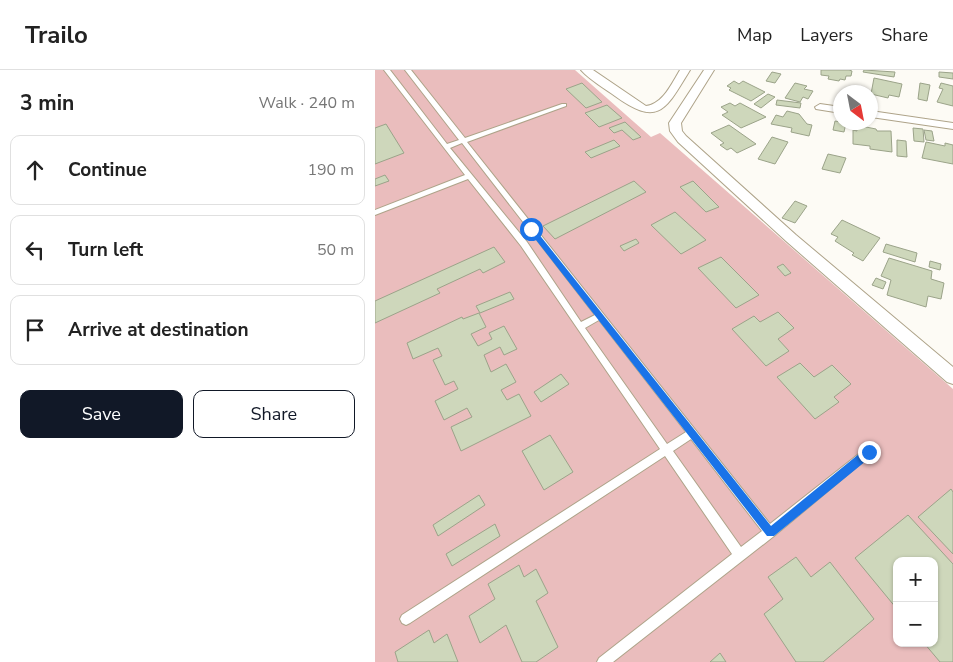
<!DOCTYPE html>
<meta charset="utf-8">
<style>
:root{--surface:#fff;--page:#f2f2f2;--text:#222;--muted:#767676;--line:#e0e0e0;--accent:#111827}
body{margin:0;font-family:"Nunito Sans",sans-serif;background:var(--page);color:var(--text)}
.controls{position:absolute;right:15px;bottom:15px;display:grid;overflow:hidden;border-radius:10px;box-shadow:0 1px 4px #0004}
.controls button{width:45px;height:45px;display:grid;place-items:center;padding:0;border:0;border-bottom:1px solid var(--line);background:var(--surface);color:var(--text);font:25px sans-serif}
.compass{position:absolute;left:458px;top:15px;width:45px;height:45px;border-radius:50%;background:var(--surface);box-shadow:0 1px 4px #0004;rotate:148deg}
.stop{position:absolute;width:15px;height:15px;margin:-11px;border:4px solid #1a73e8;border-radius:50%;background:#fff}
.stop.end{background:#1a73e8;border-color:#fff;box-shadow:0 1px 5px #0008}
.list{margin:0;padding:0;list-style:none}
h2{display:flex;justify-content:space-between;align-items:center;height:65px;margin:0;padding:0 20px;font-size:21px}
h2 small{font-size:16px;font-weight:400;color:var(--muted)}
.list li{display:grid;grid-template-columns:32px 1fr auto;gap:15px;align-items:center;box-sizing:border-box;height:70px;margin:0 10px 10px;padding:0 10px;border:1px solid var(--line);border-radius:10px}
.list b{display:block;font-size:19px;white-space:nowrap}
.list em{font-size:16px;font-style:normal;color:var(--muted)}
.actions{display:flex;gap:10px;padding:15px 20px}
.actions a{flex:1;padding:11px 0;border:1px solid var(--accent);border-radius:10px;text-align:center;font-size:18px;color:var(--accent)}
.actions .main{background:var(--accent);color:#fff}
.icon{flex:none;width:28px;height:28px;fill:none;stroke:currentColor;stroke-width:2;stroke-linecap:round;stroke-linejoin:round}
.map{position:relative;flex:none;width:578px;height:592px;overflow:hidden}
header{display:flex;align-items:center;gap:30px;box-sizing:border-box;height:70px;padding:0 25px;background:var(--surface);border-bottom:1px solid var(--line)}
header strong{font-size:24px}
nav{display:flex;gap:28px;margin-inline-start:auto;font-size:18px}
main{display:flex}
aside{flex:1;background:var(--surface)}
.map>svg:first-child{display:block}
</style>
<header>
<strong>Trailo</strong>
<nav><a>Map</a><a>Layers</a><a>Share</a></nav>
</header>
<main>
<aside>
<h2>3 min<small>Walk · 240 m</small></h2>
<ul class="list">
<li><svg class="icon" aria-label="ahead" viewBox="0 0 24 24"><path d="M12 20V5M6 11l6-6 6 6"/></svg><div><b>Continue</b></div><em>190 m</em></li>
<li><svg class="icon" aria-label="left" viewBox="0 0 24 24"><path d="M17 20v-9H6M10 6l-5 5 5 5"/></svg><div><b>Turn left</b></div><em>50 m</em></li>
<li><svg class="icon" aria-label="arrive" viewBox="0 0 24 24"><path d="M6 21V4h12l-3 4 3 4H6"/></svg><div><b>Arrive at destination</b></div></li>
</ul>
<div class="actions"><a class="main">Save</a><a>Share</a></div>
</aside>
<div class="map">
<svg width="578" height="592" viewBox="0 0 578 592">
<rect width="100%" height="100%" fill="#fdfbf5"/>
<path fill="#eabdbd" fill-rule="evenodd" d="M0 0H200L276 67 285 63 578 319V592H0ZM522 491H559V573H522Z"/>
<g fill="#ced7bb" stroke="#9ba389">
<path d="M446 0H474L477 1 476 6H471L470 10 465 9 464 11 453 9 454 6 446 5Z"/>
<path d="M489 0 520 2 519 7 488 2Z"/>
<path d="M397 2 406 4 400 13 391 11Z"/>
<path d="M564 2 578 3V9L564 7Z"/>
<path d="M499 8 527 14 524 27 514 25 513 28 496 24Z"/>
<path d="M359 11 364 14 368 11 390 22 376 31 354 20 356 18 352 16Z"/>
<path d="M207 13 227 32 211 38 191 19Z"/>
<path d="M420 13 432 16 429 19 438 21 433 29 428 27 425 32 410 28Z"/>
<path d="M545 13 555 15 552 31 543 29Z"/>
<path d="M566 13 578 16V36L562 32 568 19 564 18Z"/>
<path d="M393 24 400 27 386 38 379 34Z"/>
<path d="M402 30 426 33 425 38 401 35Z"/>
<path d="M355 33 360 36 365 33 391 47 366 58 347 45 353 42 346 37Z"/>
<path d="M232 35 247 48 224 57 210 43Z"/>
<path d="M412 41 424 44 432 54 437 55 434 66 416 62 417 58 396 54 401 45 408 47Z"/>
<path d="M460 51 471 53 469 62 458 60Z"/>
<path d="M250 52 266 67 258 70 247 60 239 63 234 58Z"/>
<path d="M11 54 29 83 0 94V58Z"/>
<path d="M354 55 381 74 362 83 356 78 352 80 345 75 349 73 336 63Z"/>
<path d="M481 55 501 59 502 61H516L517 82 495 79V76L478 74V60L482 61Z"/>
<path d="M538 58 548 59 549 72 539 71Z"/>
<path d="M549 60 557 61 559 71 551 70Z"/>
<path d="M397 67 413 72 400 94 383 89Z"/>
<path d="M239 70 245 76 216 88 210 82Z"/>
<path d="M522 70 531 71 532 87 522 86Z"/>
<path d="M551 72 570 76V73L578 75V94L547 88Z"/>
<path d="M453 84 471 88 465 103 447 99Z"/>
<path d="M10 105 14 111 0 116V109Z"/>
<path d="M259 111 271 122 180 169 168 156Z"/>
<path d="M318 111 344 137 331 142 305 117Z"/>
<path d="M420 131 432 136 420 153 407 148Z"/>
<path d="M300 142 331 170 306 184 276 155Z"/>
<path d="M467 150 505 168 488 191 477 185 479 183 460 171 463 167 456 164Z"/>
<path d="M261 169 264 173 249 181 245 176Z"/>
<path d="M511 174 542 183 540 192 508 182Z"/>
<path d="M119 177 130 192 108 203 105 199 62 219 65 223 0 253V231Z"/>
<path d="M346 187 384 225 361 238 323 198Z"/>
<path d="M514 188 557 201 556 209 569 213 566 229 553 226 551 237 512 225 516 210 506 206Z"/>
<path d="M555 191 566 194 565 200 554 197Z"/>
<path d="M408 194 416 203 410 206 402 197Z"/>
<path d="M501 208 511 212 508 219 497 215Z"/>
<path d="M135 222 139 229 105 243 101 236Z"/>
<path d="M403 242 419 258 403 269 414 281 391 296 357 259 379 246 385 252Z"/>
<path d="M104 243 111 257 96 264 103 276 117 269 114 263 129 256 142 279 129 285 125 277 109 285 116 302 131 294 141 312 126 320 132 330 144 324 156 346 86 381 76 357 97 347 92 338 69 350 60 331 83 319 79 311 70 315 58 290 67 286 63 278 38 289 32 273 87 247 88 249Z"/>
<path d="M425 293 439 307 457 295 476 314 459 327 464 332 440 349 402 307Z"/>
<path d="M186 304 194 314 166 332 159 322Z"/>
<path d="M175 365 198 402 169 420 147 381Z"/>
<path d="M576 419 578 422V484L543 447Z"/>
<path d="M104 425 110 435 63 466 58 455Z"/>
<path d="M533 445 578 494V592H565L549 573H559V491H522V539L480 488Z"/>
<path d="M120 454 125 466 77 496 71 484Z"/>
<path d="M421 487 436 507 455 492 499 549 448 592H421L389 544 408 529 393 507Z"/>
<path d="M144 495 149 507 161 499 173 523 161 531 183 577 161 592H147L131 555 105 573 94 546 120 529 113 514Z"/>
<path d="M54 560 59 573 72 564 83 592H23L20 582Z"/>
<path d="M345 583 351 592H335Z"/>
</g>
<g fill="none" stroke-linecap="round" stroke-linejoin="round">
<g stroke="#aea389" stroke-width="2">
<path id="lane" d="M9 0H15L72 74 84 70 30 0H36L90 68 187 34H191V36L92 72 395 454 490 379 493 377 496 379 498 382 496 385 399 466 238 592H222L224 588 357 484 290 386 35 553 31 555 27 553 25 549 27 545 285 379 146 176 93 109 0 145V140L90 105ZM87 73 220 245 206 252 152 172 75 78ZM224 250 311 362 292 374 210 258ZM316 369 387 461 366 477 298 381Z"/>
</g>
<g stroke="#aea389" stroke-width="2">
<g id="street">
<path d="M206 0H218L271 36C288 34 297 13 305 0H315C291 39 284 58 240 26 229 18 215 10 206 0Z"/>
<path d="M329 0H339L306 53 307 61 311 66 421 165 578 297V314L572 312 411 171 303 72 295 61 294 53Z"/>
<path d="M445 34 466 37V43L441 39 440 37Z"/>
<path d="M496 41 578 53V59L496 47Z"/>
</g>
</g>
<use href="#lane" fill="#fff" fill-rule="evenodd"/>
<use href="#street" fill="#fff" fill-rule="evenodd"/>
</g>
<path fill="#1a73e8" d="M154 158H159L396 456 490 379H497V386L399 466H392L154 161Z"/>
</svg>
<div class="controls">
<button>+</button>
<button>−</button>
</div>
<svg class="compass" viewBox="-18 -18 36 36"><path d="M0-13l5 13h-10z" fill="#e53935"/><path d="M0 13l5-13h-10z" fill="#767676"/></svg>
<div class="stop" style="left:156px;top:159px"></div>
<div class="stop end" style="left:494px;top:382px"></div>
</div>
</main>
